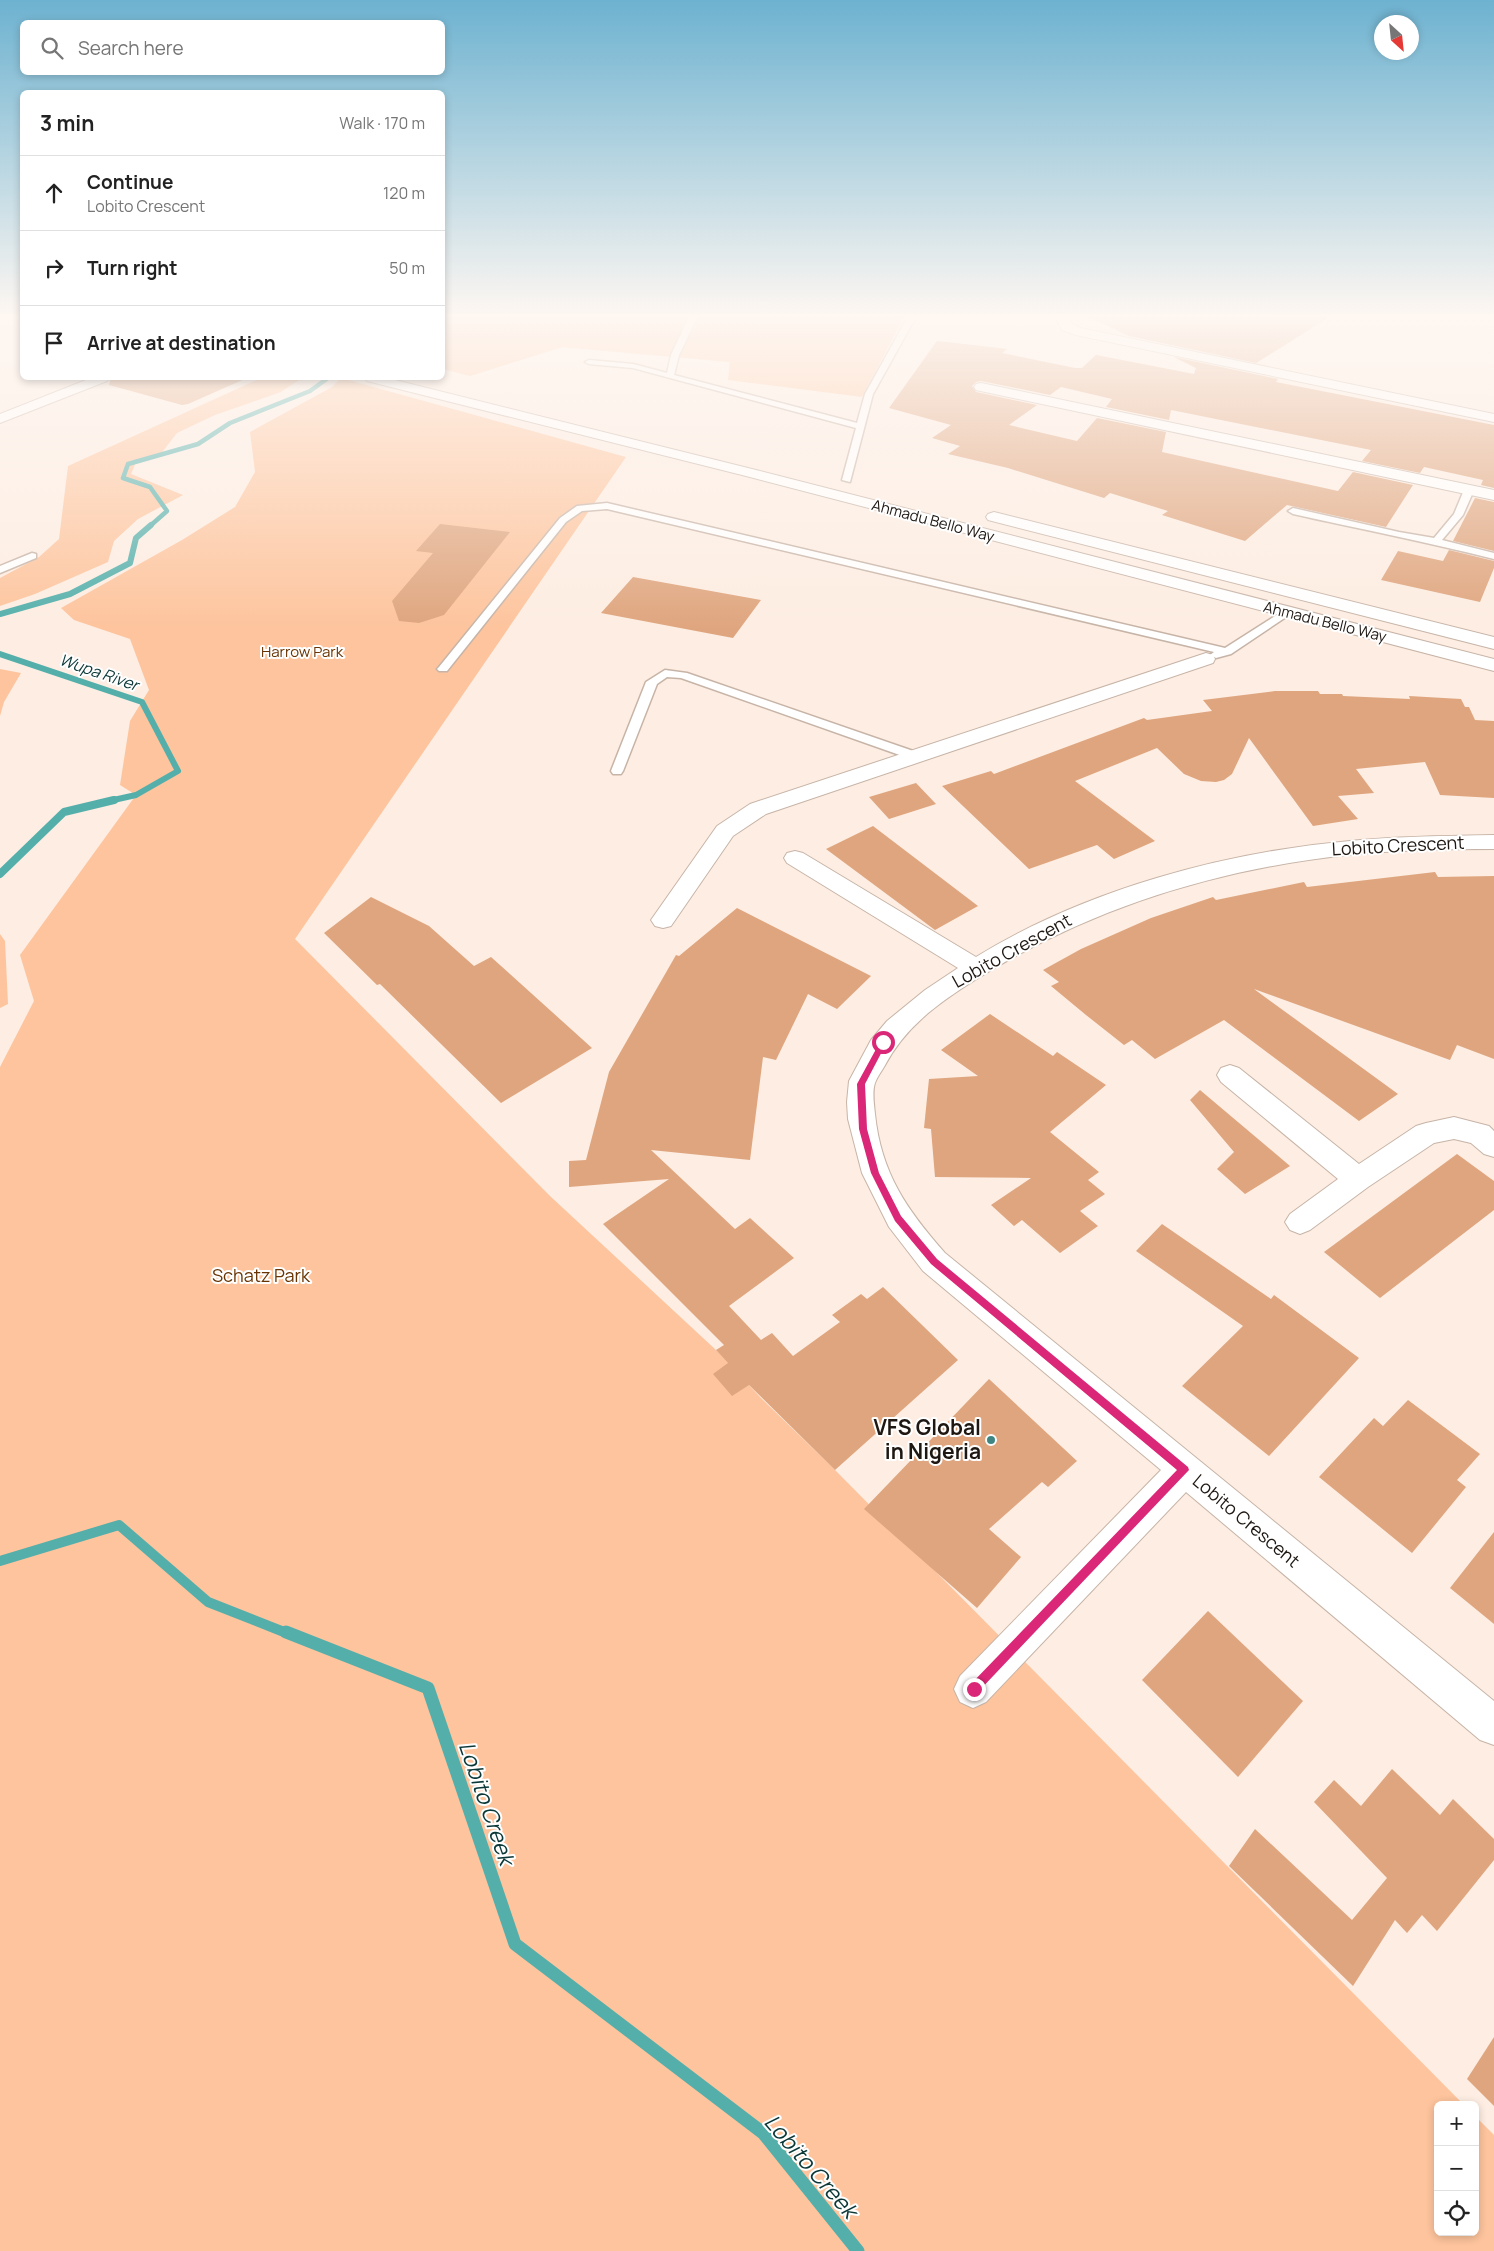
<!DOCTYPE html>
<meta charset="utf-8">
<style>
:root{--surface:#fff;--page:#f6f6f6;--text:#222;--muted:#767676;--line:#e0e0e0}
body{margin:0;font-family:Manrope,sans-serif;background:var(--page);color:var(--text)}
.controls{position:absolute;right:15px;bottom:15px;display:grid;overflow:hidden;border-radius:8px;box-shadow:0 2px 8px #0003}
.controls button{width:45px;height:45px;display:grid;place-items:center;padding:0;border:0;border-bottom:1px solid var(--line);background:var(--surface);color:var(--text);font:25px sans-serif}
.compass{position:absolute;left:1374px;top:15px;width:45px;height:45px;border-radius:50%;background:var(--surface);box-shadow:0 2px 8px #0003;rotate:153deg}
.stop{position:absolute;width:15px;height:15px;margin:-11px;border:4px solid #db2777;border-radius:50%;background:#fff}
.stop.end{background:#db2777;border-color:#fff;box-shadow:0 1px 5px #0008}
.list{margin:0;padding:0;list-style:none}
h2{display:flex;justify-content:space-between;align-items:center;height:65px;margin:0;padding:0 20px;font-size:21px}
h2 small{font-size:16px;font-weight:400;color:var(--muted)}
.list li{display:grid;grid-template-columns:32px 1fr auto;gap:15px;align-items:center;box-sizing:border-box;height:75px;padding:0 20px;border-top:1px solid var(--line)}
.list b{display:block;font-size:19px;white-space:nowrap}
.list p{margin:0;font-size:16px;white-space:nowrap;color:var(--muted)}
.list em{font-size:16px;font-style:normal;color:var(--muted)}
.icon{flex:none;width:28px;height:28px;fill:none;stroke:currentColor;stroke-width:2;stroke-linecap:round;stroke-linejoin:round}
.map{position:relative;flex:none;width:1494px;height:2251px;overflow:hidden}
.search{position:absolute;background:var(--surface);box-shadow:0 2px 8px #0003;left:20px;top:20px;width:425px;height:55px;display:flex;align-items:center;gap:12px;box-sizing:border-box;padding:0 18px;border-radius:8px;color:var(--muted);font-size:19px}
.panel{position:absolute;background:var(--surface);box-shadow:0 2px 8px #0003;left:20px;top:90px;width:425px;height:290px;border-radius:8px}
.map>svg:first-child{display:block}
</style>
<div class="map">
<svg width="1494" height="2251" viewBox="0 0 1494 2251">
<rect width="100%" height="100%" fill="#fdede2"/>
<g fill="#fdc49d">
<path d="M453 315H905L862 397 728 380 730 362 562 347 470 376 443 369 442 321Z"/>
<path d="M261 378H302L281 392 215 415 177 433 160 455 137 460 131 474 183 495 138 519 114 541 108 562 35 594 0 606V578L39 557 59 539 68 466Z"/>
<path d="M341 378 626 457 295 939 550 1196 716 1350 760 1397 835 1470 1464 2105H1438V2232H1475V2116L1494 2135V2251H0V1067L34 1001 20 955 136 795 120 785 130 721 149 690 130 639 74 620 61 608 182 540 235 507 255 472 250 432 332 387Z"/>
<path d="M0 669 21 673 4 702 0 716Z"/>
<path d="M0 934 5 941 8 1004 0 1008Z"/>
</g>
<g fill="none" stroke-linecap="round" stroke-linejoin="round">
<path stroke="#54afab" stroke-width="4.5" d="M150 526 167 511 150 487 123 478 128 464 198 444 230 423 310 391 328 378"/>
<g stroke="#54afab" stroke-width="6">
<path d="M0 614 70 594 130 563 136 538 151 525"/>
<path d="M0 654 142 702 178 771 136 795 109 801"/>
</g>
<path stroke="#54afab" stroke-width="8" d="M0 874 64 812 114 800"/>
<path stroke="#54afab" stroke-width="10" d="M0 1561 119 1525 208 1602 289 1634"/>
<path stroke="#54afab" stroke-width="13" d="M286 1632 428 1688 515 1944 763 2133 858 2251"/>
</g>
<g fill="#dfa57e">
<path d="M1084 315H1333L1256 363 1129 336Z"/>
<path d="M937 341 1007 349 1002 353 1075 368H1082L1096 355 1194 374 1196 368 1174 357 1278 379 1276 382 1494 425V488L1481 485 1483 480 1424 467 1420 473 1362 461 1371 450 1171 410 1169 420 1106 407 1112 399 1061 387 1050 395 981 381 976 382 972 386 976 392 1037 405 1009 425 1077 441 1097 418 1166 432 1162 452 1338 491 1353 472 1413 485 1386 527 1287 505 1245 541 1162 515 1168 511 1110 493 1104 498 1008 468 948 454 960 446 932 438 951 425 889 408Z"/>
<path d="M111 378H247L188 404 182 405 109 385Z"/>
<path d="M1475 498 1494 502V551L1453 541Z"/>
<path d="M440 524 510 532 444 615 419 623 399 621 392 601 433 553 416 551Z"/>
<path d="M1449 550 1494 561V568L1480 602 1381 580 1398 551 1443 561Z"/>
<path d="M633 577 761 600 733 638 601 613Z"/>
<path d="M1275 691H1318L1320 694H1342L1343 696 1410 699 1409 696 1461 699 1465 707H1469L1475 720 1494 721V798L1440 795 1425 762 1356 769 1374 793 1338 796 1358 819 1313 826 1249 738 1232 774 1224 780 1216 782 1201 781 1184 774 1157 748 1075 781 1155 841 1114 859 1097 845 1029 869 942 786 991 771 994 774 1144 718 1147 720 1212 711 1203 700Z"/>
<path d="M916 783 936 804 889 819 869 797Z"/>
<path d="M873 826 978 906 935 930 826 849Z"/>
<path d="M1435 872 1438 877 1494 876V1059L1457 1045 1450 1060 1254 989 1398 1094 1359 1121 1224 1020 1155 1059 1132 1040 1124 1045 1086 1015 1051 986 1059 982 1043 970 1081 949 1151 918 1213 897 1216 900 1304 882 1307 887Z"/>
<path d="M371 897 429 926 474 966 491 957 592 1048 501 1103 380 984 377 985 324 933Z"/>
<path d="M737 908 871 976 837 1009 808 994 776 1060 763 1057 750 1160 651 1150 735 1229 750 1218 794 1258 729 1306 761 1340 772 1333 793 1356 840 1322 832 1315 861 1294 867 1299 883 1287 958 1360 835 1470 749 1385 732 1396 713 1374 728 1363 716 1350 724 1345 603 1224 669 1179 569 1187V1161L586 1160 609 1072 676 955 679 956Z"/>
<path d="M990 1014 1053 1056 1057 1052 1106 1085 1050 1132 1099 1172 1088 1180 1105 1194 1080 1211 1098 1226 1060 1253 1022 1220 1014 1226 991 1205 1031 1178 935 1177 931 1129 924 1128 929 1079 978 1076 941 1050Z"/>
<path d="M1200 1090 1290 1166 1245 1194 1217 1169 1234 1152 1190 1100Z"/>
<path d="M1457 1154 1494 1181V1210L1380 1298 1324 1252Z"/>
<path d="M1162 1224 1271 1299 1274 1295 1359 1358 1269 1456 1182 1386 1243 1326 1136 1251Z"/>
<path d="M989 1379 1077 1461 1048 1487 1042 1482 989 1529 1021 1557 977 1608 864 1509Z"/>
<path d="M1408 1400 1480 1454 1457 1480 1466 1487 1412 1553 1319 1477 1374 1418 1383 1426Z"/>
<path d="M1494 1532V1624L1450 1588Z"/>
<path d="M1208 1611 1303 1701 1238 1777 1142 1680Z"/>
<path d="M1392 1769 1440 1815 1453 1799 1494 1839V1860L1437 1931 1422 1915 1407 1933 1395 1920 1353 1986 1229 1866 1255 1829 1352 1920 1387 1878 1314 1802 1334 1780 1361 1806Z"/>
<path d="M1494 2037V2106L1467 2079Z"/>
</g>
<g fill="none" stroke-linecap="round" stroke-linejoin="round">
<g stroke="#c7b4a7" stroke-width="3">
<g id="lane">
<path d="M690 315H698L679 355 674 375 857 423 865 394 909 315H917L873 394 850 482 842 480 856 428 633 368 589 364 585 362 589 360 633 364 667 373 671 355Z"/>
<path d="M1469 487 1474 490 1463 515 1442 540 1494 553V559C1427 542 1360 529 1293 514L1288 511 1293 508 1399 532 1434 538 1454 514 1464 490Z"/>
<path d="M607 503 1225 648 1283 611H1291L1292 613 1231 654 1216 658 1210 655 1214 652 607 509 582 511 566 522 447 671H439L437 669 439 667 560 518 577 506Z"/>
<path d="M32 553 36 554V558L0 573V566Z"/>
<path d="M665 670 687 673 919 753 921 756 915 760 911 759 681 678 667 677 657 684 623 771 621 774H613L611 771 646 682Z"/>
</g>
</g>
<g stroke="#c7b4a7" stroke-width="2">
<g id="street">
<path d="M1054 315H1066L1072 324 1080 328 1494 414V422L1076 335 1062 330Z"/>
<path d="M91 378H109L107 381 0 423V414Z"/>
<path d="M981 383 1494 490V500L976 390 974 387 976 384Z"/>
<path d="M1206 653 1213 655 1215 659 1213 663 766 814 733 836 671 926 663 928 655 926 651 920 717 826 750 804Z"/>
<path d="M1494 835V849C1445 849 1397 850 1348 855 1216 869 1088 909 975 980 937 1004 905 1027 884 1067 881 1072 877 1077 875 1083 872 1092 874 1104 875 1114 881 1173 907 1210 945 1253L1494 1701V1745L1480 1740 1186 1492 986 1702 973 1708 960 1702 954 1689 960 1676 1161 1470 923 1271 889 1227 862 1173 848 1119 847 1102 849 1081 871 1040 887 1021 925 990 958 968 787 863 784 858 787 853 795 851 803 853 976 957C1085 890 1224 852 1350 841 1398 836 1446 836 1494 835Z"/>
<path d="M1230 1065 1239 1068 1359 1164 1416 1126 1426 1123 1454 1117 1489 1126 1494 1131V1157L1484 1154 1471 1143 1454 1139 1434 1143 1368 1187 1310 1230 1300 1234 1290 1230 1285 1222 1290 1214 1338 1179 1221 1082 1217 1075 1221 1068Z"/>
</g>
</g>
<g stroke="#c7b4a7" stroke-width="2">
<g id="primary">
<path d="M365 378H387L756 470 1494 659V671L746 476 367 381Z"/>
<path d="M994 512 1494 637V649L988 520 986 517 988 514Z"/>
</g>
</g>
<use href="#lane" fill="#fff" fill-rule="evenodd"/>
<use href="#street" fill="#fff" fill-rule="evenodd"/>
<use href="#primary" fill="#fff" fill-rule="evenodd"/>
</g>
<linearGradient id="sky" x2="0" y2="1"><stop stop-color="#6db2d0"/><stop offset="0.5" stop-color="#fef7f2"/><stop offset="1" stop-color="#fef7f2" stop-opacity="0"/></linearGradient>
<rect width="1494" height="630" fill="url(#sky)"/>
<path fill="#db2777" d="M883 1039 887 1042 865 1084 867 1129 879 1173 901 1216 937 1259 1188 1467 1189 1470 977 1693 974 1694 970 1693 968 1689 970 1685 1177 1470 931 1264 895 1221 871 1173 859 1129 857 1084 881 1040Z"/>
<circle fill="#3f8683" stroke="#fff" stroke-width="2" cx="991" cy="1440" r="5"/>
<g text-anchor="middle" stroke-width="4" stroke-linejoin="round" paint-order="stroke">
<g font-size="15" fill="#1e1712" stroke="#fff">
<text transform="translate(933 521) rotate(15)" y="5">Ahmadu Bello Way</text>
<text transform="translate(1325 622) rotate(14)" y="5">Ahmadu Bello Way</text>
</g>
<g font-size="15" fill="#693403" stroke="#fff">
<text x="302" y="657">Harrow Park</text>
</g>
<g font-size="16" font-style="italic" fill="#0b3736" stroke="#fff">
<text transform="translate(99 672) rotate(19)" y="6">Wupa River</text>
</g>
<g font-size="18" fill="#1e1712" stroke="#fff">
<text transform="translate(1398 846) rotate(-3)" y="6">Lobito Crescent</text>
<text transform="translate(1012 951) rotate(-29)" y="6">Lobito Crescent</text>
<text transform="translate(1246 1521) rotate(40)" y="6">Lobito Crescent</text>
</g>
<g font-size="18" fill="#693403" stroke="#fff">
<text x="261" y="1282">Schatz Park</text>
</g>
<g font-size="21" font-weight="bold" fill="#1e1712" stroke="#fff" text-anchor="end">
<text x="981" y="1435">VFS Global<tspan x="981" dy="24">in Nigeria</tspan></text>
</g>
<g font-size="22" font-style="italic" fill="#0b3736" stroke="#fff">
<text transform="translate(487 1803) rotate(71)" y="8">Lobito Creek</text>
<text transform="translate(811 2166) rotate(49)" y="8">Lobito Creek</text>
</g>
</g>
</svg>
<div class="controls">
<button>+</button>
<button>−</button>
<button><svg class="icon" aria-label="locate" viewBox="0 0 24 24"><circle cx="12" cy="12" r="6"/><path d="M12 2v4M12 18v4M2 12h4M18 12h4"/></svg></button>
</div>
<svg class="compass" viewBox="-18 -18 36 36"><path d="M0-13l5 13h-10z" fill="#e53935"/><path d="M0 13l5-13h-10z" fill="#767676"/></svg>
<div class="stop" style="left:883px;top:1042px"></div>
<div class="stop end" style="left:974px;top:1689px"></div>
<div class="search"><svg class="icon" aria-label="search" viewBox="0 0 24 24"><circle cx="10" cy="10" r="6"/><path d="M15 15l6 6"/></svg>Search here</div>
<section class="panel">
<h2>3 min<small>Walk · 170 m</small></h2>
<ul class="list">
<li><svg class="icon" aria-label="ahead" viewBox="0 0 24 24"><path d="M12 20V5M6 11l6-6 6 6"/></svg><div><b>Continue</b><p>Lobito Crescent</p></div><em>120 m</em></li>
<li><svg class="icon" aria-label="right" viewBox="0 0 24 24"><path d="M7 20v-9h11M14 6l5 5-5 5"/></svg><div><b>Turn right</b></div><em>50 m</em></li>
<li><svg class="icon" aria-label="arrive" viewBox="0 0 24 24"><path d="M6 21V4h12l-3 4 3 4H6"/></svg><div><b>Arrive at destination</b></div></li>
</ul>
</section>
</div>
